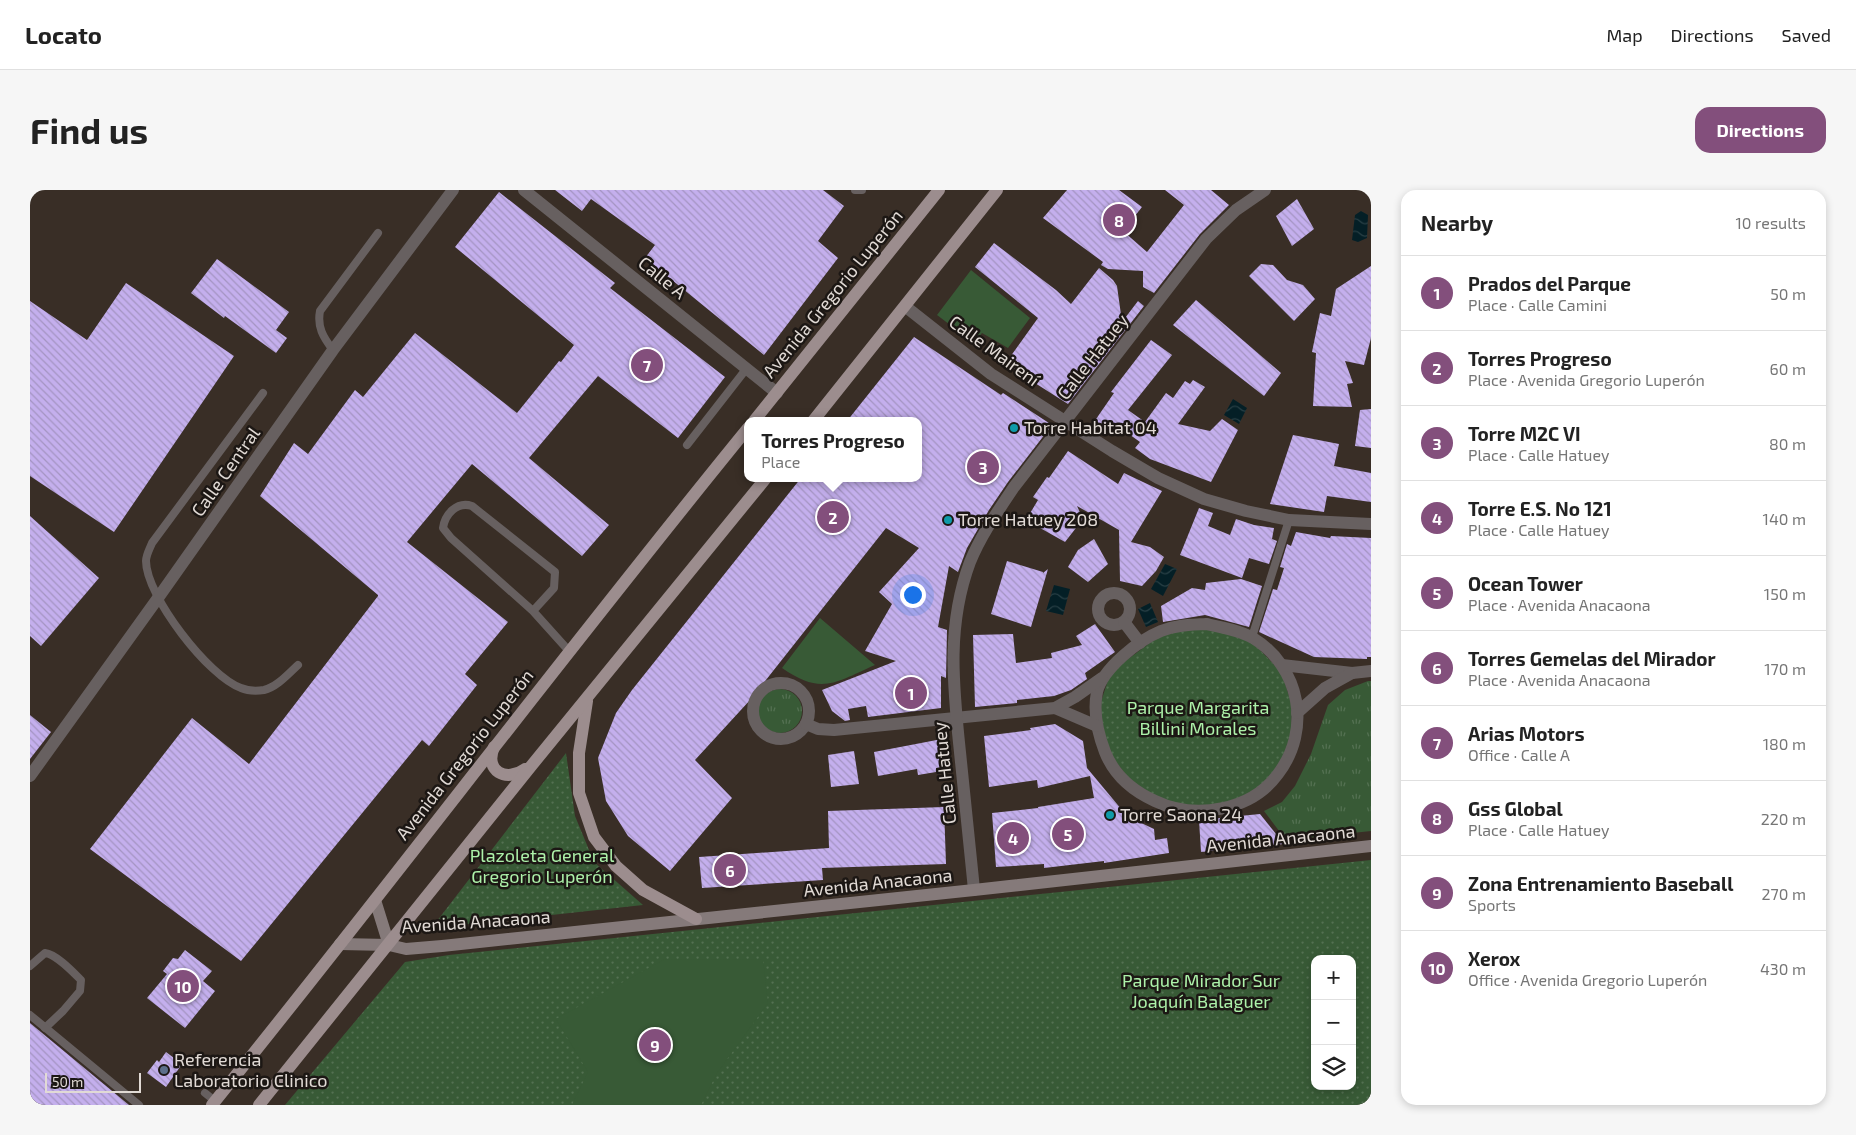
<!DOCTYPE html>
<meta charset="utf-8">
<style>
:root{--surface:#fff;--page:#f6f6f6;--text:#222;--muted:#767676;--line:#e0e0e0;--accent:#834f7c}
body{margin:0;font-family:"Exo 2",sans-serif;background:var(--page);color:var(--text)}
.controls{position:absolute;right:15px;bottom:15px;display:grid;overflow:hidden;border-radius:10px;box-shadow:0 2px 8px #0003}
.controls button{width:45px;height:45px;display:grid;place-items:center;padding:0;border:0;border-bottom:1px solid var(--line);background:var(--surface);color:var(--text);font:25px sans-serif}
.scale{position:absolute;left:15px;bottom:12px;width:96px;box-sizing:border-box;padding-left:5px;border:2px solid #e1dad5;border-top:0;font-size:14px;line-height:18px;white-space:nowrap;color:#e1dad5;-webkit-text-stroke:4px #1c1714;paint-order:stroke}
.you{position:absolute;left:882px;top:404px;width:18px;height:18px;margin:-12px;border:4px solid #fff;border-radius:50%;background:#1a73e8;box-shadow:0 0 0 8px #1a73e833}
.badge{display:grid;place-items:center;width:32px;height:32px;border-radius:50%;background:var(--accent);color:#fff;font-size:16px;font-weight:700}
.pin{position:absolute;translate:-50% -50%;border:2px solid #fff;box-shadow:0 1px 5px #0006}
.popup{position:absolute;left:714px;top:227px;width:178px;height:65px;box-sizing:border-box;display:grid;place-content:center;border-radius:10px;background:var(--surface);filter:drop-shadow(0 1px 4px #0005);font-size:16px;white-space:nowrap;color:var(--muted)}
.popup b{font-size:19px;color:var(--text)}
.popup::after{content:'';position:absolute;left:50%;top:100%;margin-left:-10px;border:10px solid transparent;border-top-color:var(--surface)}
.list{margin:0;padding:0;list-style:none}
h2{display:flex;justify-content:space-between;align-items:center;height:65px;margin:0;padding:0 20px;font-size:21px}
h2 small{font-size:16px;font-weight:400;color:var(--muted)}
.list li{display:grid;grid-template-columns:32px 1fr auto;gap:15px;align-items:center;box-sizing:border-box;height:75px;padding:0 20px;border-top:1px solid var(--line)}
.list b{display:block;font-size:19px;white-space:nowrap}
.list p{margin:0;font-size:16px;white-space:nowrap;color:var(--muted)}
.list em{font-size:16px;font-style:normal;color:var(--muted)}
.icon{flex:none;width:28px;height:28px;fill:none;stroke:currentColor;stroke-width:2;stroke-linecap:round;stroke-linejoin:round}
.map{position:relative;flex:none;width:1341px;height:915px;overflow:hidden;border-radius:15px}
header{display:flex;align-items:center;gap:30px;box-sizing:border-box;height:70px;padding:0 25px;background:var(--surface);border-bottom:1px solid var(--line)}
header strong{font-size:24px}
nav{display:flex;gap:28px;margin-inline-start:auto;font-size:18px}
.intro{display:flex;align-items:center;justify-content:space-between;box-sizing:border-box;height:120px;padding:0 30px}
h1{margin:0;font-size:35px}
.button{padding:12px 22px;border-radius:15px;background:var(--accent);color:#fff;font-size:18px;font-weight:700}
main{display:flex;gap:30px;padding:0 30px}
aside{flex:1;background:var(--surface);border-radius:15px;box-shadow:0 2px 8px #0003}
.map>svg:first-child{display:block}
</style>
<header>
<strong>Locato</strong>
<nav><a>Map</a><a>Directions</a><a>Saved</a></nav>
</header>
<div class="intro"><h1>Find us</h1><a class="button">Directions</a></div>
<main>
<div class="map">
<svg width="1341" height="915" viewBox="0 0 1341 915">
<defs>
<pattern id="grass-tufts" width="24" height="20" patternUnits="userSpaceOnUse" patternTransform="scale(1.25)"><rect width="24" height="20" fill="#385a36"/><path d="M3 7l-1-3M5 7V3M7 7l1-3M15 17l-1-3M17 17v-4M19 17l1-3" fill="none" stroke="#547152"/></pattern>
<pattern id="park-dots" width="8" height="8" patternUnits="userSpaceOnUse" patternTransform="scale(1.25)"><rect width="8" height="8" fill="#385a36"/><path d="M2 2h.1M6 6h.1" fill="none" stroke="#547152" stroke-width="1.8" stroke-linecap="round"/></pattern>
<pattern id="water-waves" width="16" height="10" patternUnits="userSpaceOnUse" patternTransform="scale(1.25)"><rect width="16" height="10" fill="#041f26"/><path d="M0 5q4-4 8 0t8 0" fill="none" stroke="#283f45"/></pattern>
<pattern id="building-back-hatch" width="6" height="6" patternUnits="userSpaceOnUse" patternTransform="scale(1.25)"><rect width="6" height="6" fill="#c4afed"/><path d="M-1 5l2 2M0 0l6 6M5-1l2 2" fill="none" stroke="#a494c2"/></pattern>
</defs>
<rect width="100%" height="100%" fill="#392e26"/>
<g fill="url(#grass-tufts)">
<path d="M1338 491H1341V641L1256 650 1234 621 1252 612 1265 596 1281 564 1298 515 1315 500Z"/>
<circle cx="750" cy="521" r="22"/>
</g>
<g fill="url(#park-dots)" fill-rule="evenodd">
<path d="M1175 437 1219 451 1230 460 1252 483 1262 516 1261 549 1249 578 1226 600 1200 613 1159 617 1119 605 1097 586 1079 563 1069 518 1079 487 1090 475 1128 447 1142 442Z"/>
<path d="M536 563 545 626 564 672 613 715 410 737 407 731Z"/>
<path d="M1341 670V915H255L375 772 419 765ZM1285 769H1322V896H1285Z"/>
</g>
<g fill="#385a36">
<path d="M941 80 1000 128 978 158 952 143 944 153 907 125Z"/>
<path d="M790 428 845 475C806 492 792 506 752 478Z"/>
<path d="M635 769 733 770 738 813 687 883 671 915H542L558 882 526 829Z"/>
</g>
<g fill="url(#water-waves)">
<path d="M1331 21 1338 25 1337 48 1328 52 1322 50 1325 25Z"/>
<path d="M1203 209 1217 218 1209 234 1194 225Z"/>
<path d="M1135 374 1147 379 1133 406 1121 399Z"/>
<path d="M1024 395 1040 399 1033 425 1016 421Z"/>
<path d="M1120 413 1128 432 1116 437 1108 419Z"/>
</g>
<g fill="url(#building-back-hatch)">
<path d="M525 0H793L814 16 788 51 808 68 734 165 615 68 625 55 561 9 552 21Z"/>
<path d="M1037 0H1089L1112 17 1093 41 1117 62 1154 15 1135 0H1181L1199 15 1170 44 1124 103 1113 97V81L1078 79 1071 75 1073 72 1013 28Z"/>
<path d="M469 2 585 93 580 98 695 187 648 248 568 186 499 268 579 335 552 366 442 274 377 352 478 432 435 484 447 495 399 556 392 550 211 771 60 659 162 528 219 574 348 406V405L230 306 264 253 278 264 325 200 333 207 385 143 487 223 529 171 531 172 544 155 425 57Z"/>
<path d="M1267 9 1284 39 1262 56 1246 26Z"/>
<path d="M964 53 1026 100 1041 114 1069 78 1083 90 1087 96 1092 132 1108 111 1114 116 1038 214 975 174 1008 128 945 77Z"/>
<path d="M187 69 259 122 246 140 257 148 246 163 195 126 194 128 161 103Z"/>
<path d="M1231 74 1243 75 1257 90 1273 95 1285 109 1264 131 1219 86Z"/>
<path d="M1341 76V148L1334 175 1315 171 1323 193 1317 194 1322 217 1283 216 1286 163 1282 162 1290 123 1301 126 1306 99Z"/>
<path d="M96 93 204 166 84 342 0 286V111L57 150Z"/>
<path d="M1166 110 1251 183 1234 206 1143 135Z"/>
<path d="M884 147 971 205 973 203 1022 235 978 292 959 320 937 358 928 382 919 376 908 437 917 440 916 488 911 486V518L838 527 836 516 818 519 820 530 815 531 802 521 792 500 866 471 835 461 862 414 849 402 889 358 856 338 721 509 665 570 702 608 640 681 598 646 576 611 568 568 586 523 602 500 771 288H888V231H817Z"/>
<path d="M1121 150 1142 165 1098 220 1115 232 1136 203 1143 208 1155 191 1160 194 1163 190 1175 197 1148 234 1180 241 1192 229 1208 240 1181 292 1120 269 1105 258 1110 252 1089 237 1084 246 1064 232 1084 203 1081 202Z"/>
<path d="M1341 219V258L1325 256 1330 220Z"/>
<path d="M1263 245 1309 254 1304 276 1341 283V312L1297 306 1294 322 1240 314Z"/>
<path d="M1038 261 1088 294 1094 283 1132 301 1101 352 1120 357 1134 367 1126 381 1112 396 1090 391 1089 340 1047 316 1053 329 1035 352 996 330 1008 310 1003 307 1017 287 1019 288Z"/>
<path d="M1169 318 1183 323 1178 336 1200 345 1206 329 1224 335 1244 338 1242 349 1247 351 1239 374 1219 368 1212 388 1150 365Z"/>
<path d="M0 326 69 388 11 456 0 446Z"/>
<path d="M1266 342 1300 348 1301 346 1341 348V467H1337V469L1284 467 1229 442 1243 399 1247 400 1254 378 1250 377 1257 354 1261 356Z"/>
<path d="M1064 349 1078 374 1058 392 1038 377 1048 360Z"/>
<path d="M977 371 1013 382V383L1018 379 1001 437 961 424Z"/>
<path d="M1211 389 1232 396 1219 437 1175 425 1133 432 1131 416 1162 398 1175 400 1176 393Z"/>
<path d="M1065 434 1085 462 1055 483 1057 489 1041 500 1024 506 987 510V513L945 517 943 445 983 444 986 473 1022 468 1021 463 1052 455 1046 446Z"/>
<path d="M0 525 21 542 0 569Z"/>
<path d="M1025 534 1053 551 1057 578 1092 620 1096 630H1105L1124 639 1125 650 1137 648 1139 663 1074 673V671L1014 678V674L966 677 962 623 1008 618V617L1064 608 1060 586 1008 598 1007 590 959 597 954 546 1001 540 1000 538Z"/>
<path d="M912 549 916 577 906 578V582L888 585 887 579 848 586 844 562Z"/>
<path d="M824 561 829 594 801 597 798 565Z"/>
<path d="M914 617 916 674 792 678 793 690 672 698 669 667 799 658 798 621Z"/>
<path d="M1230 624 1254 654 1171 662 1169 630Z"/>
<path d="M155 760 182 781 173 791 185 801 155 838 117 808 137 784 133 781 143 768 148 769Z"/>
<path d="M0 833 99 915H0Z"/>
<path d="M136 862 152 874 136 897 117 883 127 870 129 872Z"/>
</g>
<g fill="none" stroke-linecap="round" stroke-linejoin="round">
<g stroke="#676060" stroke-width="8">
<path d="M825 0H832"/>
<path d="M303 160C293 147 287 137 290 121L348 43"/>
<path d="M233 203 122 353C120 358 116 365 116 371 116 406 179 487 211 498 218 501 227 501 234 500 247 497 258 484 268 475"/>
<path d="M657 255 717 178"/>
<path d="M503 421 524 398 525 382 442 316C427 311 415 324 413 338L421 348 503 421 539 461"/>
<path d="M1222 447 1259 330"/>
<path d="M0 776 15 763C26 764 43 782 51 790L50 801 33 821 15 838"/>
<path d="M0 825 109 915"/>
<path d="M175 903 185 911"/>
</g>
<g stroke="#676060" stroke-width="12">
<path d="M494 0 747 203"/>
<path d="M876 117 961 184 1082 261 1128 288 1174 309 1216 321 1259 330 1341 334"/>
<circle cx="1084" cy="419" r="16"/>
<path d="M1094 432 1110 453"/>
<path d="M1176 434C1191 437 1209 440 1223 448 1270 477 1282 539 1248 584 1221 621 1165 630 1125 611 1103 601 1084 585 1075 562 1068 544 1063 522 1067 502 1073 478 1109 450 1131 441 1146 435 1160 435 1176 434Z"/>
<path d="M1252 475 1322 483 1341 481"/>
<circle cx="751" cy="521" r="28"/>
<path d="M1025 518 1067 536"/>
<path d="M1267 523 1295 498 1322 483"/>
<path d="M776 534 788 539 804 540 1025 518 1045 507 1072 488"/>
<path d="M0 586 128 408 303 160 423 0"/>
<path d="M944 700C940 657 935 614 931 572 924 503 915 439 940 372 951 345 968 321 984 297L1176 49 1206 20 1235 0"/>
</g>
<g stroke="#857a7a" stroke-width="12">
<path d="M345 710 359 755"/>
<path d="M310 754 359 755 376 759 412 756 944 700 1341 656"/>
</g>
<g stroke="#9c8d8e" stroke-width="12">
<path d="M724 231 909 0"/>
<path d="M783 231 967 0"/>
<path d="M557 511 549 563V603L564 647 586 676 613 700 666 729"/>
<path d="M464 557C454 581 476 593 495 579"/>
<path d="M182 915C363 691 536 461 718 238"/>
<path d="M229 915 502 575 736 288"/>
</g>
</g>
<g fill="#0f9aa8" stroke="#1c1714" stroke-width="2">
<circle cx="984" cy="238" r="5"/>
<circle cx="918" cy="330" r="5"/>
<circle cx="1080" cy="625" r="5"/>
</g>
<circle fill="#5c6f8a" stroke="#1c1714" stroke-width="2" cx="134" cy="880" r="5"/>
<g text-anchor="middle" stroke-width="5" stroke-linejoin="round" paint-order="stroke">
<g font-size="18" fill="#e1dad5" stroke="#1c1714">
<text transform="translate(632 88) rotate(39)" y="6">Calle A</text>
<text transform="translate(803 104) rotate(-51)" y="6">Avenida Gregorio Luperón</text>
<text transform="translate(964 161) rotate(36)" y="6">Calle Mairení</text>
<text transform="translate(1063 167) rotate(-52)" y="6">Calle Hatuey</text>
<text transform="translate(196 282) rotate(-55)" y="6">Calle Central</text>
<text transform="translate(435 565) rotate(-52)" y="6">Avenida Gregorio Luperón</text>
<text transform="translate(915 583) rotate(-96)" y="6">Calle Hatuey</text>
<text transform="translate(1251 649) rotate(-6)" y="6">Avenida Anacaona</text>
<text transform="translate(848 693) rotate(-6)" y="6">Avenida Anacaona</text>
<text transform="translate(446 732) rotate(-4)" y="6">Avenida Anacaona</text>
</g>
<g font-size="18" fill="#e1dad5" stroke="#1c1714" text-anchor="start">
<text x="994" y="244">Torre Habitat 04</text>
<text x="928" y="336">Torre Hatuey 208</text>
<text x="1090" y="631">Torre Saona 24</text>
<text x="144" y="876">Referencia<tspan x="144" dy="21">Laboratorio Clinico</tspan></text>
</g>
<g font-size="18" fill="#adf1a9" stroke="#1c1714">
<text x="1168" y="524">Parque Margarita<tspan x="1168" dy="21">Billini Morales</tspan></text>
<text x="512" y="672">Plazoleta General<tspan x="512" dy="21">Gregorio Luperón</tspan></text>
<text x="1171" y="797">Parque Mirador Sur<tspan x="1171" dy="21">Joaquín Balaguer</tspan></text>
</g>
</g>
</svg>
<div class="controls">
<button>+</button>
<button>−</button>
<button><svg class="icon" aria-label="layers" viewBox="0 0 24 24"><path d="M12 4l9 5-9 5-9-5zM3 14l9 5 9-5"/></svg></button>
</div>
<div class="scale">50 m</div>
<div class="you"></div>
<div class="pin badge" style="left:881px;top:503px">1</div>
<div class="pin badge" style="left:803px;top:327px">2</div>
<div class="popup"><b>Torres Progreso</b>Place</div>
<div class="pin badge" style="left:953px;top:277px">3</div>
<div class="pin badge" style="left:983px;top:648px">4</div>
<div class="pin badge" style="left:1038px;top:644px">5</div>
<div class="pin badge" style="left:700px;top:680px">6</div>
<div class="pin badge" style="left:617px;top:175px">7</div>
<div class="pin badge" style="left:1089px;top:30px">8</div>
<div class="pin badge" style="left:625px;top:855px">9</div>
<div class="pin badge" style="left:153px;top:796px">10</div>
</div>
<aside>
<h2>Nearby<small>10 results</small></h2>
<ul class="list">
<li><span class="badge">1</span><div><b>Prados del Parque</b><p>Place · Calle Camini</p></div><em>50 m</em></li>
<li><span class="badge">2</span><div><b>Torres Progreso</b><p>Place · Avenida Gregorio Luperón</p></div><em>60 m</em></li>
<li><span class="badge">3</span><div><b>Torre M2C VI</b><p>Place · Calle Hatuey</p></div><em>80 m</em></li>
<li><span class="badge">4</span><div><b>Torre E.S. No 121</b><p>Place · Calle Hatuey</p></div><em>140 m</em></li>
<li><span class="badge">5</span><div><b>Ocean Tower</b><p>Place · Avenida Anacaona</p></div><em>150 m</em></li>
<li><span class="badge">6</span><div><b>Torres Gemelas del Mirador</b><p>Place · Avenida Anacaona</p></div><em>170 m</em></li>
<li><span class="badge">7</span><div><b>Arias Motors</b><p>Office · Calle A</p></div><em>180 m</em></li>
<li><span class="badge">8</span><div><b>Gss Global</b><p>Place · Calle Hatuey</p></div><em>220 m</em></li>
<li><span class="badge">9</span><div><b>Zona Entrenamiento Baseball</b><p>Sports</p></div><em>270 m</em></li>
<li><span class="badge">10</span><div><b>Xerox</b><p>Office · Avenida Gregorio Luperón</p></div><em>430 m</em></li>
</ul>
</aside>
</main>
